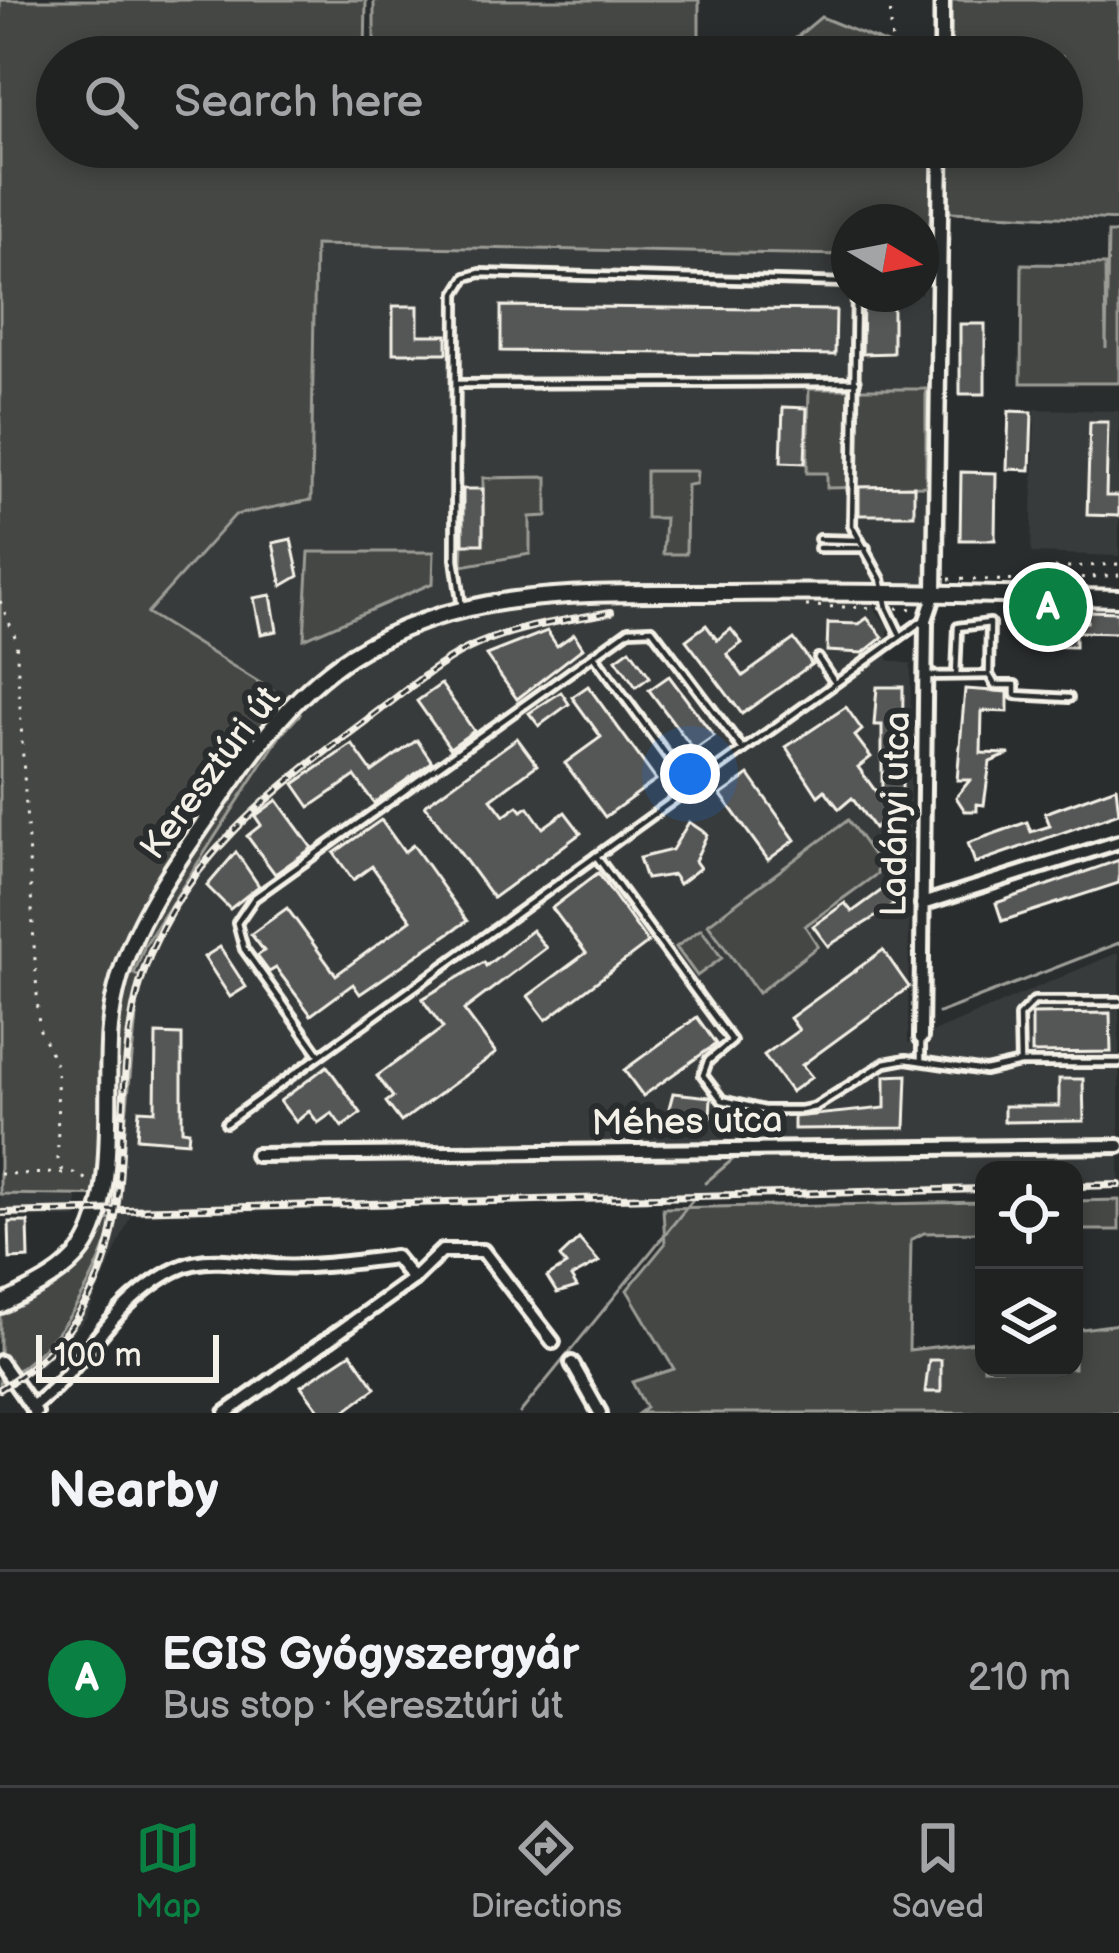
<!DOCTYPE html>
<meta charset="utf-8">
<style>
:root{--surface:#202222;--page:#2d2f2f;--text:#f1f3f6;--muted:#a2a4a5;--line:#3d3f40;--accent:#0b8043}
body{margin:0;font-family:"Balsamiq Sans",sans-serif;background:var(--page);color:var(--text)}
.controls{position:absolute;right:36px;bottom:36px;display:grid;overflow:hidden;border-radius:24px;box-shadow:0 6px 18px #0003}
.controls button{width:108px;height:108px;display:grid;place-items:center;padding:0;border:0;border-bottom:3px solid var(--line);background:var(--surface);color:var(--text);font:60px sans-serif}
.compass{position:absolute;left:831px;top:204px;width:108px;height:108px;border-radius:50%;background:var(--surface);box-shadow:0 6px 18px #0003;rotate:100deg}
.scale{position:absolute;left:36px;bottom:30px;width:183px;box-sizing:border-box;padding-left:12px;border:6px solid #f4f1e8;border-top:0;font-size:33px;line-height:42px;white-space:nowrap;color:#f4f1e8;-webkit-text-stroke:9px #2a2d2e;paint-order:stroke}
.you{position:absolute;left:690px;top:774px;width:42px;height:42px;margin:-30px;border:9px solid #fff;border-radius:50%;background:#1a73e8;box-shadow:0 0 0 18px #1a73e833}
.badge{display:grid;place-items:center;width:78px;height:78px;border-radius:50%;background:var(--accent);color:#fff;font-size:39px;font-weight:700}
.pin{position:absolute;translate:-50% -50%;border:6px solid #fff;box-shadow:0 3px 12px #0006}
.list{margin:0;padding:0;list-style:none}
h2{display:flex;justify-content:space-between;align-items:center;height:156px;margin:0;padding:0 48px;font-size:51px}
h2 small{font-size:39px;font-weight:400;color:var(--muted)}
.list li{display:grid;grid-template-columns:78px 1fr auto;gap:36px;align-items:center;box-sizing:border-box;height:216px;padding:0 48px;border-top:3px solid var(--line)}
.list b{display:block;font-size:45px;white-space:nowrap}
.list p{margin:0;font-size:39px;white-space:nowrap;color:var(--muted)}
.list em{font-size:39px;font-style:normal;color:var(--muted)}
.icon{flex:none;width:66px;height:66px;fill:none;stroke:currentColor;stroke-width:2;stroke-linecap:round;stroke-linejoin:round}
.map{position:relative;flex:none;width:1119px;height:1413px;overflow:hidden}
.search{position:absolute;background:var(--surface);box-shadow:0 6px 18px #0003;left:36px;right:36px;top:36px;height:132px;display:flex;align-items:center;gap:30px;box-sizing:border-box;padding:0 42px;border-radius:66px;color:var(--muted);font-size:45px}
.sheet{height:372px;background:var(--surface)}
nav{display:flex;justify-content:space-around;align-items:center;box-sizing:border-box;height:168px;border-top:3px solid var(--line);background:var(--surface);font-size:33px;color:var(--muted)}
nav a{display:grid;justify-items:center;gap:6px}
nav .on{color:var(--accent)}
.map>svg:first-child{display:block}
</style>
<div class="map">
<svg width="1119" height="1413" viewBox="0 0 1119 1413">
<rect width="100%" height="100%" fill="#2a2d2e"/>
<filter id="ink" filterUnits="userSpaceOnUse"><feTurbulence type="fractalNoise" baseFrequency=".00833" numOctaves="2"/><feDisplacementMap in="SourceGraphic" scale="24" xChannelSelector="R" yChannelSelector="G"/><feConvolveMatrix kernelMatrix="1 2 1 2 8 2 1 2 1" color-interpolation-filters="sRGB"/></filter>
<g filter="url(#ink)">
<g fill="#373a3a">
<path d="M315 245 849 255V294H921V256H927L925 584H872L874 608 888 626V660L911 664 908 1043 1119 952V1189L1074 1190V1170H984V1192L131 1215 87 1317 43 1365 0 1394V1382L14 1374 100 1266 118 1196 139 977 134 974 145 945 280 736 299 715 281 696 147 613 235 515 311 500Z"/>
<path d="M1035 409 1119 411V556L1031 553Z"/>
<path d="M0 1194 77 1198V1218L0 1217Z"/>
</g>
<g fill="#444645" stroke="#9c9c96" stroke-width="3">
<path d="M0 0H366L365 57H57V147H1062V57H933L934 0H1119V220L931 211 927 256H921V222H849V255L315 245 311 500 235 515 147 613 281 696 300 714 280 736 145 945 134 974 140 977 118 1196 0 1194Z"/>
<rect x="374" y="0" width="325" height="57"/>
<path d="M821 17 919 57H773Z"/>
<path d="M1108 233H1119V383H1021L1022 264 1105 265 1106 348Z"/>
<path d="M809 389H926V486L827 488V473H807Z"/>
<path d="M646 471H697L696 484 687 485 686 554H663L665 518H646Z"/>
<path d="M547 477V516L530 517V554L462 566 463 544 483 543V478Z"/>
<path d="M309 552H434L433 583 304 639Z"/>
<path d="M848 820 878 862 877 874 805 926 818 946 758 993 708 924Z"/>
<path d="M701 929 722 958 697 976 676 947Z"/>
<path d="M1119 1200V1230H1074V1201Z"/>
<path d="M984 1202V1232L924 1233 911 1240 909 1350 984 1341V1368H1074V1330L1119 1324V1413H639L646 1408 632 1382 674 1369 627 1290 665 1244 663 1208Z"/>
<path d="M88 1218 115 1220C93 1287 61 1345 0 1382V1293C40 1289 75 1256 88 1218Z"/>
</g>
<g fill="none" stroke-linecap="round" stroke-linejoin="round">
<g stroke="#9f9f9a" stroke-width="3">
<path d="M939 1013 1119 943"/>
<path d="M705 1183 738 1155"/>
<path d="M520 1413 692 1201"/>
</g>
</g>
<g fill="#555756" stroke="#f4f1e8" stroke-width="3">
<path d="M863 297H893V353L862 354Z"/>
<path d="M393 306H418V335H447V353H393Z"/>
<path d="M501 306 836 310 835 355 501 351Z"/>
<rect x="960" y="324" width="25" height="70"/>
<path d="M783 407 807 408 805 463 781 462Z"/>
<path d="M1009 411 1032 412 1030 470 1007 469Z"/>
<path d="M1090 422H1108L1106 496H1119V516L1087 515Z"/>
<path d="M961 472 996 473 995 540H960Z"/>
<path d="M914 486V515H859V487Z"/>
<rect x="463" y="489" width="20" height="55"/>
<path d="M291 539 299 576 282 586 273 543Z"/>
<path d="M271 595 277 631 261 634 254 598Z"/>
<path d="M1088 611 1118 612V633L1075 632V647L1030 646V621L1087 622Z"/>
<path d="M867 618 883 637 863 653 827 651 828 623 859 624Z"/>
<path d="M706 625 717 640 731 629 742 643 727 654 743 676 794 639 812 664 742 714 686 640Z"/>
<path d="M547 631 557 646 574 634 583 648 517 699 486 655Z"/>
<path d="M630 649 650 677 636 687 616 659Z"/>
<path d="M669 676 714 736 694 750 649 690Z"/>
<path d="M441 684 474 731 450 748 417 701Z"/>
<path d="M588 686 656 780 605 817 565 763 601 737 572 697Z"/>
<path d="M877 687H903L902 792H882V725H874Z"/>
<path d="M965 689 1008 692V712L982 711 981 753 1010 754 990 762 984 805 977 804V811H965L956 797 970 780H957Z"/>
<path d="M561 692 569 704 539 726 529 713Z"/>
<path d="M846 707 862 730 855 736 871 757 858 767 892 814 874 828 852 798 839 809 825 790 818 796 786 747Z"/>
<path d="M517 738 537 765 491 799 504 816 518 806 522 811 528 807 543 828 565 812 581 833 493 898 425 805Z"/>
<path d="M417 740 432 762 374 803 355 776 310 807 294 784 352 744 372 772Z"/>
<path d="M749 775 795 840 768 860 721 795Z"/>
<path d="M1116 787 1119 813 975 863 968 843 1027 822 1031 832 1050 826 1045 813Z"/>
<path d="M277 800 312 848 275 874 247 836 261 825 255 816Z"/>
<path d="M381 820 404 852 413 845 467 921 360 994 353 984 311 1015 276 968 269 972 257 956 264 951 251 934 287 908 336 975 411 920 372 866 353 880 334 853Z"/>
<path d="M689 822 707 834 695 861 700 868 679 884 673 875 646 879 639 858 672 850Z"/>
<path d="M236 852 259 886 230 909 207 886Z"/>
<path d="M1119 860V883L1002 921 996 903Z"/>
<path d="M598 873 648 943 546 1020 528 996 586 953 552 908Z"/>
<path d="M882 890 894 905 828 946 813 926 845 903 852 912Z"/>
<path d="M532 930 546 948 464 1010 496 1053 401 1122 386 1102 393 1097 377 1076 443 1028 422 999 484 962 486 966Z"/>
<path d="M220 947 246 987 230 997 204 957Z"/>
<path d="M883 950 909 987 802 1065 812 1077 791 1092 764 1055 799 1030 790 1018Z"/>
<path d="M1110 1013 1111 1052 1032 1053V1014Z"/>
<path d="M697 1017 716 1044 643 1096 624 1070Z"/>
<path d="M156 1034 182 1035V1130L189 1131 188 1142 137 1138 139 1110 155 1111Z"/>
<path d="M327 1066 361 1113 342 1127 332 1113 318 1123 309 1111 296 1122 280 1101Z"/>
<path d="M907 1075 905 1128 794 1129V1117L885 1108V1076Z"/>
<path d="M1059 1079H1083L1084 1121 1004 1122V1106H1059Z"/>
<path d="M673 1093 711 1097 710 1117 675 1116 669 1108Z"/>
<path d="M9 1222H28L29 1258 10 1259Z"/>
<path d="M579 1239 599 1262 571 1277 577 1287 557 1293 547 1277 566 1265 560 1257Z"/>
<path d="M351 1353 376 1388 342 1413H321L301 1386Z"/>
<path d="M929 1360H941V1392H925Z"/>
</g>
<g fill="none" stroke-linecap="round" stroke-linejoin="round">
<g stroke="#f4f1e8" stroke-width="14">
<g id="service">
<path d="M856 294 852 526 881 579 887 608 900 635"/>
<path d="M456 384 856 382"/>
<path d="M819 539 858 540"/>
<path d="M819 548H866"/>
<path d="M462 608 455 559 456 293 466 277 480 273 849 283"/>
<path d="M595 657 691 788"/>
<path d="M818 658 835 683"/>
<path d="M989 675 995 685H1015V695L1069 698"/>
<path d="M926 676 989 675 990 623 958 627 956 675"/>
<path d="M596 856 732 1041 708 1061 703 1075 722 1100 764 1110H801L815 1107 885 1063 906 1059 985 1071 1020 1063"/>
<path d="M1119 1001H1034L1019 1016 1020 1063H1119"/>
<path d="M921 1038V1061"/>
<path d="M319 1054 244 949 237 923 254 898 629 630 652 629 743 750"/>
<path d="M226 1123 922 621"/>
</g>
</g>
<g stroke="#f4f1e8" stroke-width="20">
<g id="minor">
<path d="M922 904 1119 842"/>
<path d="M921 1038 926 620 935 593"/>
<path d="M256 1155 1119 1146"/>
<path d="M0 1362 36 1413"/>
<path d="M572 1363 600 1413"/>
<path d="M32 1407C75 1375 99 1327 139 1294 193 1249 213 1261 275 1266 315 1268 355 1262 395 1257L413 1279"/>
<path d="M226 1413 413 1279 442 1251H483L553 1342"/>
</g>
</g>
<g stroke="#f4f1e8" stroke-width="21">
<g id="tertiary">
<path d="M942 57V0"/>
<path d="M935 593 941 147"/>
</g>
</g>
<g stroke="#f4f1e8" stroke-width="22">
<path id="secondary" d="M0 1305C29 1290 62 1277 82 1250 119 1199 104 1090 110 1028 117 945 162 884 208 817 248 757 289 696 351 656 466 583 600 594 729 593 859 591 989 594 1119 598"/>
</g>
<g stroke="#f4f1e8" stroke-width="3" stroke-dasharray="3 9" stroke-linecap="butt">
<path d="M890 0 892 48 904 57"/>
<path d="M949 579 1034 581 1119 575"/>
<path d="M1035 580 1052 568 1119 564"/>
<path d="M0 601 16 639 39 1028 57 1067 58 1161 64 1174"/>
<path d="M806 606 880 608"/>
<path d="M896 608 916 609"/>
<path d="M0 1174 74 1173 91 1182"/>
</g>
<use href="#service" stroke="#2a2d2e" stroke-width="4.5"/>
<use href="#minor" stroke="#2a2d2e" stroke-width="10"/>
<use href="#tertiary" stroke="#2a2d2e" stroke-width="12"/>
<use href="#secondary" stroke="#2a2d2e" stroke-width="14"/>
<g stroke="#f4f1e8" stroke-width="8">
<g id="rail">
<path d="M1074 1186 1119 1185"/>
<path d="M0 1213 984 1189"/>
<path d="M0 1389C165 1285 99 1140 139 987 171 864 284 782 380 710 411 687 442 659 478 644 519 626 568 620 611 612"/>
</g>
</g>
<use href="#rail" stroke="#2a2d2e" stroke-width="3" stroke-dasharray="9" stroke-linecap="butt"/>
</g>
</g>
<g text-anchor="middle" stroke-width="12" stroke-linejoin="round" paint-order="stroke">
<g font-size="36" fill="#f4f1e8" stroke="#2a2d2e">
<text transform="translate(209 772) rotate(-53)" y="13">Keresztúri út</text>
<text transform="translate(894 814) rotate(-89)" y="13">Ladányi utca</text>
<text transform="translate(687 1120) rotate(-1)" y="13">Méhes utca</text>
</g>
</g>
</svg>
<div class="controls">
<button><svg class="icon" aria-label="locate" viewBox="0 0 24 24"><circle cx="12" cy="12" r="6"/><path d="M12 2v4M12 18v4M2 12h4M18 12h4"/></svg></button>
<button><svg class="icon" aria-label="layers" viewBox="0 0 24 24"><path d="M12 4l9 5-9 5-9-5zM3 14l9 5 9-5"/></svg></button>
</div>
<svg class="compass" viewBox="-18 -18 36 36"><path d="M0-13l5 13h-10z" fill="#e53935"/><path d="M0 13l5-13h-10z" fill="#a2a4a5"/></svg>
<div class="scale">100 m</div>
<div class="you"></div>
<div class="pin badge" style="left:1048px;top:607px">A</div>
<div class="search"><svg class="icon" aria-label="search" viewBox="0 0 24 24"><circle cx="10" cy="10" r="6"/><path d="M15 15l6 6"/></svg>Search here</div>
</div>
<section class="sheet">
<h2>Nearby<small></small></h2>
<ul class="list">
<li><span class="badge">A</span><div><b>EGIS Gyógyszergyár</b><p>Bus stop · Keresztúri út</p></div><em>210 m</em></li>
</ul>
</section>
<nav>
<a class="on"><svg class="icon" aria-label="map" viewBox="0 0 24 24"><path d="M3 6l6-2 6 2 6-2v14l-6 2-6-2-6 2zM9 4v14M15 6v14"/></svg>Map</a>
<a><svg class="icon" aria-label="directions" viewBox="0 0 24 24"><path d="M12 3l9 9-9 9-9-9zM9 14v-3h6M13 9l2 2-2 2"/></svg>Directions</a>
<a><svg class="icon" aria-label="saved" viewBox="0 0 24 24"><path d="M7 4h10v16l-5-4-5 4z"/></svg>Saved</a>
</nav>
